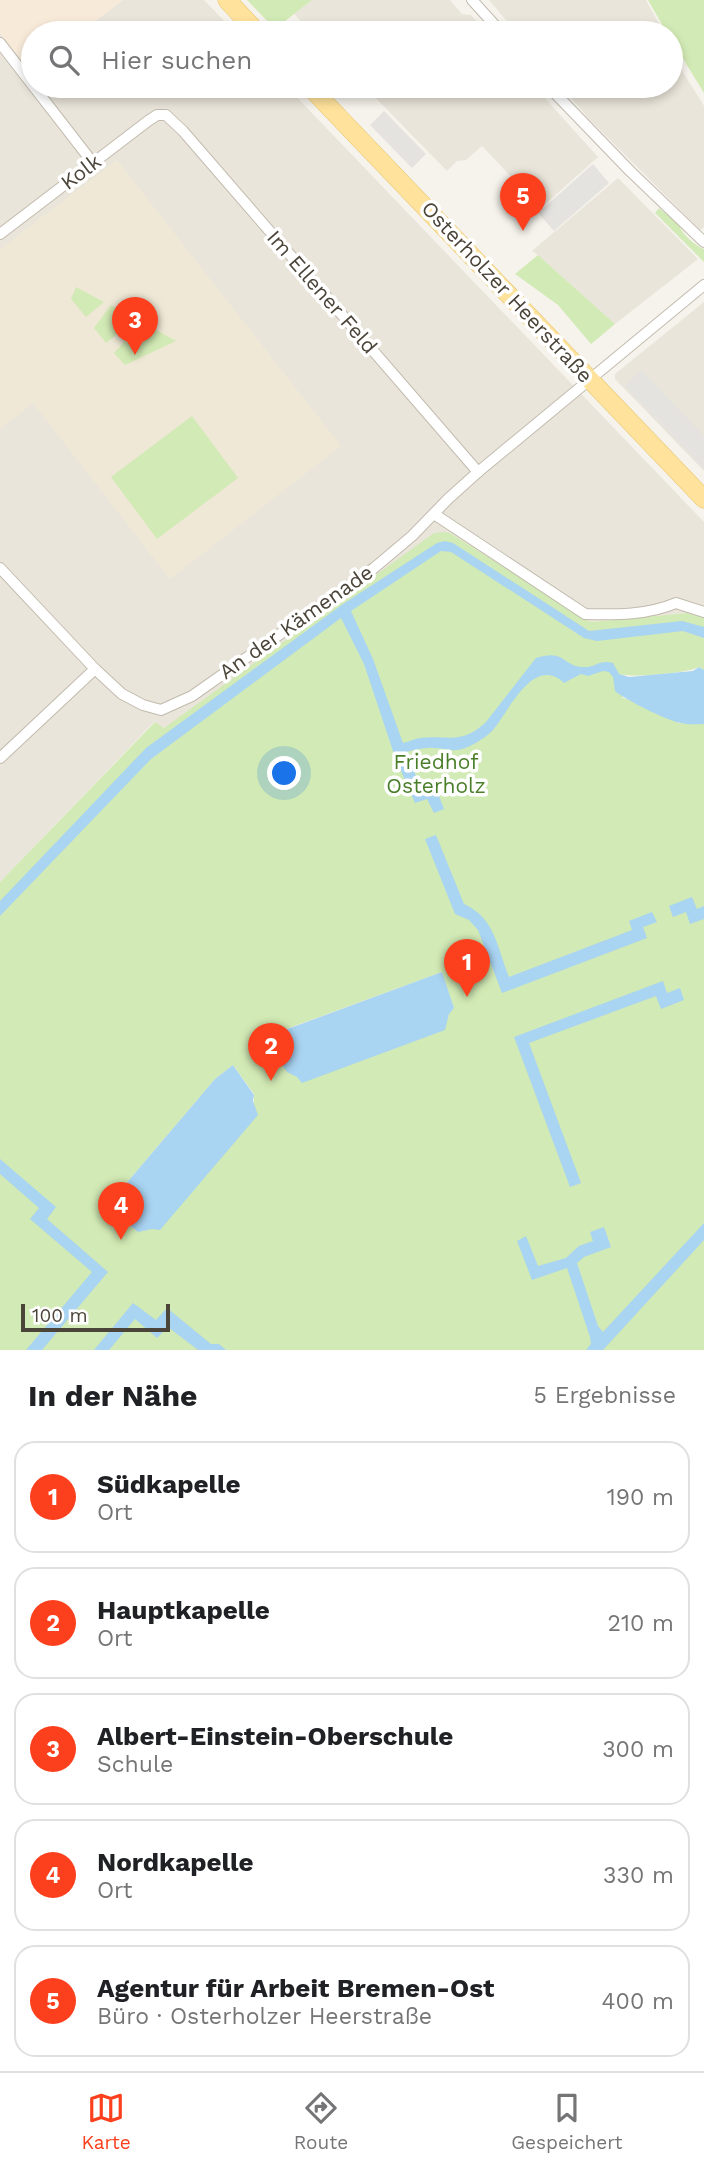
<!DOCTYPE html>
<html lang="de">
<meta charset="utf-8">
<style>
:root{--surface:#fff;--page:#f6f6f6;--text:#202124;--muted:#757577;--line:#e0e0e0;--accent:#fc3f1d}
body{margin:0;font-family:"Work Sans",sans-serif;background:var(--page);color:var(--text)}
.scale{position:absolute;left:21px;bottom:18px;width:149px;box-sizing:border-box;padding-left:7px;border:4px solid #4b4439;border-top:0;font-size:19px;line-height:24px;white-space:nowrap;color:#4b4439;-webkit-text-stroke:5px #fff;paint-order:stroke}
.you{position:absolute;left:285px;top:774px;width:24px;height:24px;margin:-18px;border:5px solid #fff;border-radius:50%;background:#1a73e8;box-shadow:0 0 0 10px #1a73e833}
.badge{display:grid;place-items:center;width:46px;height:46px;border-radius:50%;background:var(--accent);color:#fff;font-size:23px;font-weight:700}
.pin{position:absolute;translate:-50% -58px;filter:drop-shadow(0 2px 4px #0008)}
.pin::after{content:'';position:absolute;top:37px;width:24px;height:21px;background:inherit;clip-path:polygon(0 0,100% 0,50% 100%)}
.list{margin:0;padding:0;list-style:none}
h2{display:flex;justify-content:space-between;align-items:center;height:91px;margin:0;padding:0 28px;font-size:30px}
h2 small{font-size:23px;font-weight:400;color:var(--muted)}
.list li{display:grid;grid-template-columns:46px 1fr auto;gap:21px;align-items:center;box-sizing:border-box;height:112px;margin:0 14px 14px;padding:0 14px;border:2px solid var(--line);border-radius:21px}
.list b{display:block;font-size:26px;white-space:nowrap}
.list p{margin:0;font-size:23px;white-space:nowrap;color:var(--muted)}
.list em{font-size:23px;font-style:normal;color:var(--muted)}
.icon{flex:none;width:38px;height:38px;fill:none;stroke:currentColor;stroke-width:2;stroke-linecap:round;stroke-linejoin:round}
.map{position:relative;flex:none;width:704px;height:1350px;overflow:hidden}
.search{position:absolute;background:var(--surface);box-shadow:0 4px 10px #0003;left:21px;right:21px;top:21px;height:77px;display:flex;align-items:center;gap:18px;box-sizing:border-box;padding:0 24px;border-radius:38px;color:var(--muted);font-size:26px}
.sheet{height:721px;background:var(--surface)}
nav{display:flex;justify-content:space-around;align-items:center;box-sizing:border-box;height:98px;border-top:2px solid var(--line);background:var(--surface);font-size:19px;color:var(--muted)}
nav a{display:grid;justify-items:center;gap:4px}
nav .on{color:var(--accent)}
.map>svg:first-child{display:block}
</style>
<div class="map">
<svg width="704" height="1350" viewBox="0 0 704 1350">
<rect width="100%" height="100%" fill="#f6f3ec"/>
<g fill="#eae5da">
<path d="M123 0H204L236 33H79Z"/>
<path d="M312 0H450L462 14 471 15 487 33H312L294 14Z"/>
<path d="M489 0H646L663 31 660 33H517Z"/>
<path d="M0 33 29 71 33 68V86H286L704 522V618L687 613 591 622 450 533 164 728 154 722 0 882Z"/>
<path d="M671 53 704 106V227L700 230 589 119 561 86H671Z"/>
<path d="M364 86H534L598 157 541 208 482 146 466 160 457 161 447 171Z"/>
<path d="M618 178 698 259 615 324 538 255 532 251Z"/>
<path d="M704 302V471L615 379V374Z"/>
</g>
<path fill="#f7ead8" d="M0 0H123L79 33H33V68L29 71 0 33Z"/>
<path fill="#efe8d6" d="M117 160 341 446 170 579 33 403 0 429V249Z"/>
<g fill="#d2eab5" fill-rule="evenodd">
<path d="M247 0H312L275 29Z"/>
<path d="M648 0H704V93L671 39V33H667Z"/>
<path d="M659 208C664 213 667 214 673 217 678 220 679 226 682 231 687 238 696 246 704 249V262L655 213Z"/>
<path d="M538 255 615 324 591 344 558 305 515 274Z"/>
<path d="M76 287 104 302 86 317 71 299Z"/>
<path d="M111 305 136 319 106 343 94 328Z"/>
<path d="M142 322 176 341 125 365 114 353Z"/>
<path d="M192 416 238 478 157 539 111 477Z"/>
<path d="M444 532 450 533 591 622 687 613 704 618V670L699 667C688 673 632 678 619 674L623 698 634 701 679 723 704 724V1350H0V882L155 722 164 728 434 533ZM442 972 449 1014 446 1022 297 1077 291 1073 281 1031ZM233 1065 254 1094V1107L152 1229H144L107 1206 215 1079Z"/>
</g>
<g fill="#e5e3e0">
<path d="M384 111 426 154 412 168 370 125Z"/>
<path d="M593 164 609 183 554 231 538 213Z"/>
<path d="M641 370 704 436V469L625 386Z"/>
</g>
<g fill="#a9d4f2">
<path d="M445 541 453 543 589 631 682 621 704 627V638L683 631 597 641 584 638 451 552 441 551 351 611 373 659 403 743C408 742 414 739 420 738 448 735 462 745 486 722L536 658C566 648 563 668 585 667 597 667 599 659 613 663L619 674 629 677 693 671 699 667 704 670V724C697 724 688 725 681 723 670 722 624 699 615 691L613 677 609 672 603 671 588 676 581 674 564 683C533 654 508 713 493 730 485 738 475 744 465 748 453 753 445 748 433 748 424 747 415 750 406 752L421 788 434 783 444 809 434 813 427 799 415 803 395 757 364 664 341 618 151 759 0 916V901L146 748 343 604 437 543Z"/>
<path d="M436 835 464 904C495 918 497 947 509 977L632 930 629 921 652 912 657 922 643 927 647 938 502 993 478 930 469 920 455 914 425 839Z"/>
<path d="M692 897 697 909 704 906V919L690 924 686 912 673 917 669 906Z"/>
<path d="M442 972 454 1008 449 1014 445 1030 302 1083 297 1077 287 1072 266 1041 282 1031Z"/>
<path d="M663 981 667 993 680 988 684 1000 661 1009 656 996 529 1043 581 1183 570 1187 514 1037Z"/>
<path d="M233 1065 254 1095 253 1101 258 1115 160 1230 152 1229 138 1232 107 1206 215 1079Z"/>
<path d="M0 1159 56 1207 47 1219 108 1272 42 1350H26L92 1272 30 1219 39 1208 0 1174Z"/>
<path d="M704 1223V1240L603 1350H586L591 1344 590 1337 567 1268 532 1280 517 1241 526 1236 538 1266 566 1258 579 1246 593 1241 590 1232 604 1227 611 1247 584 1257 577 1263 598 1326 603 1332Z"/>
<path d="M133 1303 156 1320 167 1308 211 1344H219L226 1350H198L168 1327 157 1338 135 1319 109 1350H94Z"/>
</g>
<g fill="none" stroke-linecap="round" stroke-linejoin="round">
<g stroke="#c2bbae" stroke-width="12">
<g id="street">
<path d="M472 0 502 33"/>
<path d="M0 43 93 163"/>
<path d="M548 86 630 171 704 242"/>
<path d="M0 234 148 121 157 115H166L183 131 478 472"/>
<path d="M434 514 585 614C616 615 648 615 676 603L704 612"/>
<path d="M0 568 95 669 122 694 143 705 161 710 192 696 374 568 412 536 448 499 478 472 704 285"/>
<path d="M0 758 95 669"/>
</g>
</g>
<g stroke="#e6c16a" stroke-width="19">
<g id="primary">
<path d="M227 0 258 33"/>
<path d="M309 86 704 499"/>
</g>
</g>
<use href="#street" stroke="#fff" stroke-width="10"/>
<use href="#primary" stroke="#ffe39c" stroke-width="18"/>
</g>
<g text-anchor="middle" stroke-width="7" stroke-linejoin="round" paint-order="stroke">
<g font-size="21" fill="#4b4439" stroke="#fff">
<text transform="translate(81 172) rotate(-37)" y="7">Kolk</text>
<text transform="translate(322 292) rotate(49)" y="7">Im Ellener Feld</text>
<text transform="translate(507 292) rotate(47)" y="7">Osterholzer Heerstraße</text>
<text transform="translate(296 622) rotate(-35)" y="7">An der Kämenade</text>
</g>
<g font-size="21" fill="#4a7f2a" stroke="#fff">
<text x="436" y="769">Friedhof<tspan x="436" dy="24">Osterholz</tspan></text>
</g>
</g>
</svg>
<div class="scale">100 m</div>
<div class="you"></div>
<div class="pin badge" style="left:467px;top:997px">1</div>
<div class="pin badge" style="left:271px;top:1081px">2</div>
<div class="pin badge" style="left:135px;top:355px">3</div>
<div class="pin badge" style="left:121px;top:1240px">4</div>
<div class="pin badge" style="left:523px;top:231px">5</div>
<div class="search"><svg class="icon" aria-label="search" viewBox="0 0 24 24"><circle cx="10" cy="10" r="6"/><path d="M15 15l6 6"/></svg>Hier suchen</div>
</div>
<section class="sheet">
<h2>In der Nähe<small>5 Ergebnisse</small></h2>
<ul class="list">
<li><span class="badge">1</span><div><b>Südkapelle</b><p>Ort</p></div><em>190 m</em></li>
<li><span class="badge">2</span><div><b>Hauptkapelle</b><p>Ort</p></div><em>210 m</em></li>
<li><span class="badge">3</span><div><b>Albert-Einstein-Oberschule</b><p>Schule</p></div><em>300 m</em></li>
<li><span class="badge">4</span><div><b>Nordkapelle</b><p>Ort</p></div><em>330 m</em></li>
<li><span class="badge">5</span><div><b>Agentur für Arbeit Bremen-Ost</b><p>Büro · Osterholzer Heerstraße</p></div><em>400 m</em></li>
</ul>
</section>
<nav>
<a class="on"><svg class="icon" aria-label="map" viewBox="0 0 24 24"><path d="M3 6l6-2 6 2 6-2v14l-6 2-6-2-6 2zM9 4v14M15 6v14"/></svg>Karte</a>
<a><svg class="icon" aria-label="directions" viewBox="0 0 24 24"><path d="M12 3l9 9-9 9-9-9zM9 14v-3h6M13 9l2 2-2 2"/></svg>Route</a>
<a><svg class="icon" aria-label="saved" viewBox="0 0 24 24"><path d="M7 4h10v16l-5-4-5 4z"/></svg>Gespeichert</a>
</nav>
